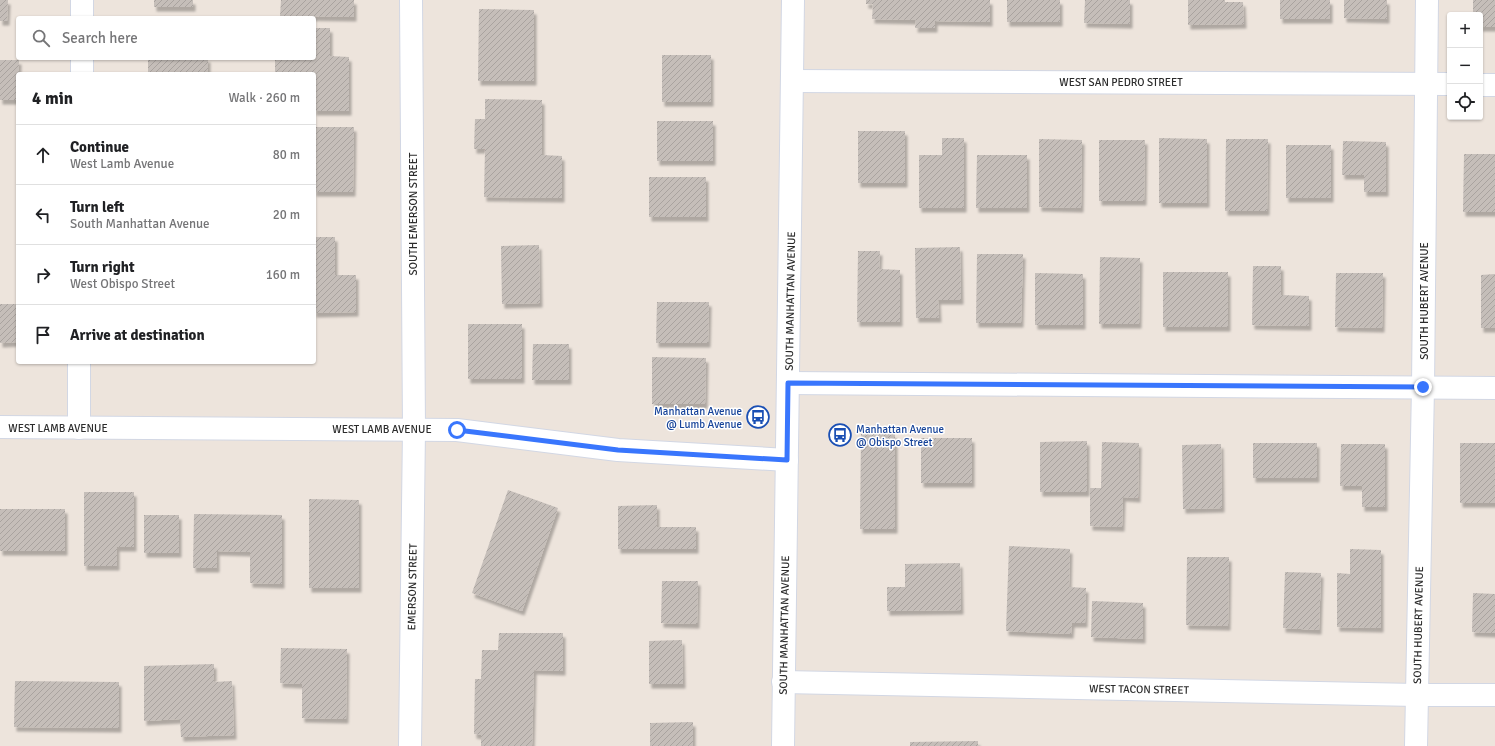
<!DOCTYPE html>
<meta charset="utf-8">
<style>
:root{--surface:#fff;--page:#f6f6f6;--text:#202124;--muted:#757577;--line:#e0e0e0}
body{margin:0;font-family:Signika,sans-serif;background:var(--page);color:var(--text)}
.controls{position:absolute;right:12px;top:12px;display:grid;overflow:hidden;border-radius:4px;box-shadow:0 1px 3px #0004}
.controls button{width:36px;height:36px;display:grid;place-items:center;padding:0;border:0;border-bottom:1px solid var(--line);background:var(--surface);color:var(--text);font:20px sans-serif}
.stop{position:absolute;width:12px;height:12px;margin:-9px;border:3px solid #3976fd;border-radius:50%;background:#fff}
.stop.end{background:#3976fd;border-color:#fff;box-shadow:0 1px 4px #0008}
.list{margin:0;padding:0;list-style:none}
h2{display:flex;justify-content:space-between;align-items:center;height:52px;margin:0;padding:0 16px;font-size:17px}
h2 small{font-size:13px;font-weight:400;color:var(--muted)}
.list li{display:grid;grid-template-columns:26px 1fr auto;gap:12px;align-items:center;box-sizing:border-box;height:60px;padding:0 16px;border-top:1px solid var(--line)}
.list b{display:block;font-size:15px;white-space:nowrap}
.list p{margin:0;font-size:13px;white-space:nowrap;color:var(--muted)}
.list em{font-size:13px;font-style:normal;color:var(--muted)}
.icon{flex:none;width:22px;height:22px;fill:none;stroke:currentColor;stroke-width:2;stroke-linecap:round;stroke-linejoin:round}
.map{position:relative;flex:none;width:1495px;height:746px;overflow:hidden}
.search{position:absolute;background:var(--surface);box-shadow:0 1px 3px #0004;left:16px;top:16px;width:300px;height:44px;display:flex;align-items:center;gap:10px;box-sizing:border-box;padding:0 14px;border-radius:4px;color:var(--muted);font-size:15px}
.panel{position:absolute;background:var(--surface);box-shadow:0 1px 3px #0004;left:16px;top:72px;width:300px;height:292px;border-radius:4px}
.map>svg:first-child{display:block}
</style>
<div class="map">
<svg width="1495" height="746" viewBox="0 0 1495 746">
<defs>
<pattern id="building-hatch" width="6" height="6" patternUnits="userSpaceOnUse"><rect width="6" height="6" fill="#c5beb9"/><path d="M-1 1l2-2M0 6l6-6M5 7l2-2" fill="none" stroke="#a9a39f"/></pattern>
<filter id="shadow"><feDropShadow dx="2.5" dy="4.5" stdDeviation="1" flood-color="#0004"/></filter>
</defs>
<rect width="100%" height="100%" fill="#ede4dc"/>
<g fill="url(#building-hatch)" filter="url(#shadow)">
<path d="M0 0H8L7 21H0Z"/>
<rect x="154" y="0" width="39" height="7"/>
<path d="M281 0H354V17L280 16Z"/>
<path d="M866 0H990V22L935 21V28H915L916 20 872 19 873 4H866Z"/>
<rect x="1007" y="0" width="53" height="22"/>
<path d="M1085 0H1130V24L1084 23Z"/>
<path d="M1188 0H1225V2H1243L1244 24 1188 25Z"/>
<rect x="1280" y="0" width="50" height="19"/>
<path d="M1344 0H1387V19L1344 18Z"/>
<path d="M1473 0H1495V27H1480V15H1473Z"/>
<path d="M479 9 534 10V81H478Z"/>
<path d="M314 28H330V56L349 57V111H314V74H275V58H314Z"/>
<rect x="662" y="55" width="49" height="47"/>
<rect x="148" y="58" width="60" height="16"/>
<path d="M0 60H19L18 100H0Z"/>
<path d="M485 99 542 100V155L562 156V198L484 197 485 149H474L475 119H485Z"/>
<rect x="657" y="121" width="56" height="40"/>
<path d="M314 127H354L353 192H314Z"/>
<rect x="858" y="131" width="47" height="52"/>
<path d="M942 138H964V208H919V155H942Z"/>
<path d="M1159 138 1207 139V203H1159Z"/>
<path d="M1039 139 1082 140 1081 208 1039 207Z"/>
<path d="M1226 139H1268L1267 211H1225Z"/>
<path d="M1099 140H1145L1144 201H1099Z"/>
<path d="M1343 141 1386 142V192H1364V175H1342Z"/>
<rect x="1286" y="145" width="45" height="53"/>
<path d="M1464 154H1495V212H1463Z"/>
<path d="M977 155H1027V208H976Z"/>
<rect x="649" y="177" width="57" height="40"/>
<path d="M314 237H335V275H356V312L314 313Z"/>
<path d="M539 245 540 303 502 304 501 246Z"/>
<path d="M960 247 961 300H938L939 318H916L915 248Z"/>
<path d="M858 251H880L879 269 900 270V322H857Z"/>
<path d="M977 254H1023L1021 323H976Z"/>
<path d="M1100 257 1140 258 1139 324H1099Z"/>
<path d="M1253 266H1281V295L1309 296V326L1252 325Z"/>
<rect x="1163" y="272" width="65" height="55"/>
<path d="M1035 273 1083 274V325H1035Z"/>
<path d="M1336 273H1383L1382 328 1335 327Z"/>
<path d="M1495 274V328H1481V275Z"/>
<path d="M657 302H709L708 343H656Z"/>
<path d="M0 304H18V342L0 343Z"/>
<rect x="468" y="324" width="54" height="55"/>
<path d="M533 344H569V380H532Z"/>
<path d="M652 357 706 358 705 404H652Z"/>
<path d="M861 434H895V529H860Z"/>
<rect x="921" y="438" width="51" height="45"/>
<path d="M1087 441V492H1040V442Z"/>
<path d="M1102 442 1139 443 1138 498 1123 497 1122 527 1090 526V488H1101Z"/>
<rect x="1253" y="443" width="64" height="35"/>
<rect x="1460" y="443" width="35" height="60"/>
<path d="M1221 444 1222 508 1183 509 1182 445Z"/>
<path d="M1341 444H1385V507H1362V486H1340Z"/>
<path d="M508 490 558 508 522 611 472 593Z"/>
<path d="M84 492H134V547H117V566H84Z"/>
<path d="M309 499 359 500V588H309Z"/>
<path d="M657 505V527H696V549H618V506Z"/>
<rect x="0" y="509" width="65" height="42"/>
<path d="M194 514 282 515V584L250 583V552L217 551V568H193Z"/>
<rect x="144" y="515" width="35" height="38"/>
<path d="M1009 546 1070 549 1069 587 1086 588 1085 623H1072L1071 634 1006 631Z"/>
<path d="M1350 549 1381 550V628L1337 627V573L1350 574Z"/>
<path d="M1187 557H1229L1228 626 1186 625Z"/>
<path d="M960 563 961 610 887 611V587H905V564Z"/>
<path d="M1285 572 1321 573 1319 630 1283 628Z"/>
<path d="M662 581H698L697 624 661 623Z"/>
<path d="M1473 593 1495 594V633L1472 632Z"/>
<path d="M1092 601 1143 603V639L1091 637Z"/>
<path d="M499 633H563V671L534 670 532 746H481V735L474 734 475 679H481L482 650H498Z"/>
<path d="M682 640 683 684H649V641Z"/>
<path d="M281 648 347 649 346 719 302 718V684L280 683Z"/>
<path d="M214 664V682L232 681 234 735 181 737 180 719 144 721V666Z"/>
<path d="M15 681 119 682V728L14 727Z"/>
<path d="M693 722V746H650V723Z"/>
<path d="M978 741V746H910V742Z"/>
</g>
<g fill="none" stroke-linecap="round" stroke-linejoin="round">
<g stroke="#d2d7e4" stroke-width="24">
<g id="minor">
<path d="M82 18V0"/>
<path d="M82 74V58"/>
<path d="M792 81 1450 84"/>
<path d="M1480 85H1495"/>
<path d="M788 383 1495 388"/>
<path d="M0 427 457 430 618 450 787 460"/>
<path d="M79 428V362"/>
<path d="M783 682 1416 695H1495"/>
<path d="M410 746 414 429 411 0"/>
<path d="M1416 746 1423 387 1427 0"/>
</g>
</g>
<g stroke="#d2d7e4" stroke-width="24">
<path id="secondary" d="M783 746 793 0"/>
</g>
<use href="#minor" stroke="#fff" stroke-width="22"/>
<use href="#secondary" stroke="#fff" stroke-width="22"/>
</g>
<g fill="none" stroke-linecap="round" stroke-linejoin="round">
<path stroke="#3976fd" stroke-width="5" d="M457 430 618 450 787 460 788 383 1423 387"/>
</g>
<defs>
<g id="bus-ring" transform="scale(1.15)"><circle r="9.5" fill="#fff" stroke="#1a4fb4" stroke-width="1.5"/><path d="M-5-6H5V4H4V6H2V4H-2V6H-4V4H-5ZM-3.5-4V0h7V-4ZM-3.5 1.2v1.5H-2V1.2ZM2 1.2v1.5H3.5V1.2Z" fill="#1a4fb4"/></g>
</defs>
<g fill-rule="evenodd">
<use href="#bus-ring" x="758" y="417"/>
<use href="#bus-ring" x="840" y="435"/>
</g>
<g text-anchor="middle" stroke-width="3" stroke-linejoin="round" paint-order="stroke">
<g font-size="11" fill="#2b2b2b" stroke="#fff">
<text x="1121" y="86">WEST SAN PEDRO STREET</text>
<text transform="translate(413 214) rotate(-90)" y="4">SOUTH EMERSON STREET</text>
<text transform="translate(790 301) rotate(-89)" y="4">SOUTH MANHATTAN AVENUE</text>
<text transform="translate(1424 301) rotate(-90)" y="4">SOUTH HUBERT AVENUE</text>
<text x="58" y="432">WEST LAMB AVENUE</text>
<text x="382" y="433">WEST LAMB AVENUE</text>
<text transform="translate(412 587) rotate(-89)" y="4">EMERSON STREET</text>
<text transform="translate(784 625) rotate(-89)" y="4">SOUTH MANHATTAN AVENUE</text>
<text transform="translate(1418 625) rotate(-89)" y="4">SOUTH HUBERT AVENUE</text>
<text transform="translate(1139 689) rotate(1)" y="4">WEST TACON STREET</text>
</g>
<g font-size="11" fill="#164399" stroke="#fff" text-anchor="end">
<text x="742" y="415">Manhattan Avenue<tspan x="742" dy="13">@ Lumb Avenue</tspan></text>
<text x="856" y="433" text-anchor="start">Manhattan Avenue<tspan x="856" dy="13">@ Obispo Street</tspan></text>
</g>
</g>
</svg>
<div class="controls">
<button>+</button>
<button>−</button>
<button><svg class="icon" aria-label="locate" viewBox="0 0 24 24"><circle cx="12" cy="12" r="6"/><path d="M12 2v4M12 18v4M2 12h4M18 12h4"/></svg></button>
</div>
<div class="stop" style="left:457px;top:430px"></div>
<div class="stop end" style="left:1423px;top:387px"></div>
<div class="search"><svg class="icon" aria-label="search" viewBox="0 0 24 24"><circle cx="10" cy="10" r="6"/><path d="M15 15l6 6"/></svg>Search here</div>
<section class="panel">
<h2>4 min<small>Walk · 260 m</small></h2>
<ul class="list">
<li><svg class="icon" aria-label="ahead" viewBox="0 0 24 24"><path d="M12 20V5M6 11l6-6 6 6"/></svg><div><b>Continue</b><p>West Lamb Avenue</p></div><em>80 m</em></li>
<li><svg class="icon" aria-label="left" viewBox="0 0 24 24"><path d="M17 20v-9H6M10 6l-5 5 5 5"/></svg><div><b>Turn left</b><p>South Manhattan Avenue</p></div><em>20 m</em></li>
<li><svg class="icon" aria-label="right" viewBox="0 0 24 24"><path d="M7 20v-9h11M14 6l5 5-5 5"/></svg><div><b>Turn right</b><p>West Obispo Street</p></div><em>160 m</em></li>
<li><svg class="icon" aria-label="arrive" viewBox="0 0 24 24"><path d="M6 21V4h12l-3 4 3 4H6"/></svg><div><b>Arrive at destination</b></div></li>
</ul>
</section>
</div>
